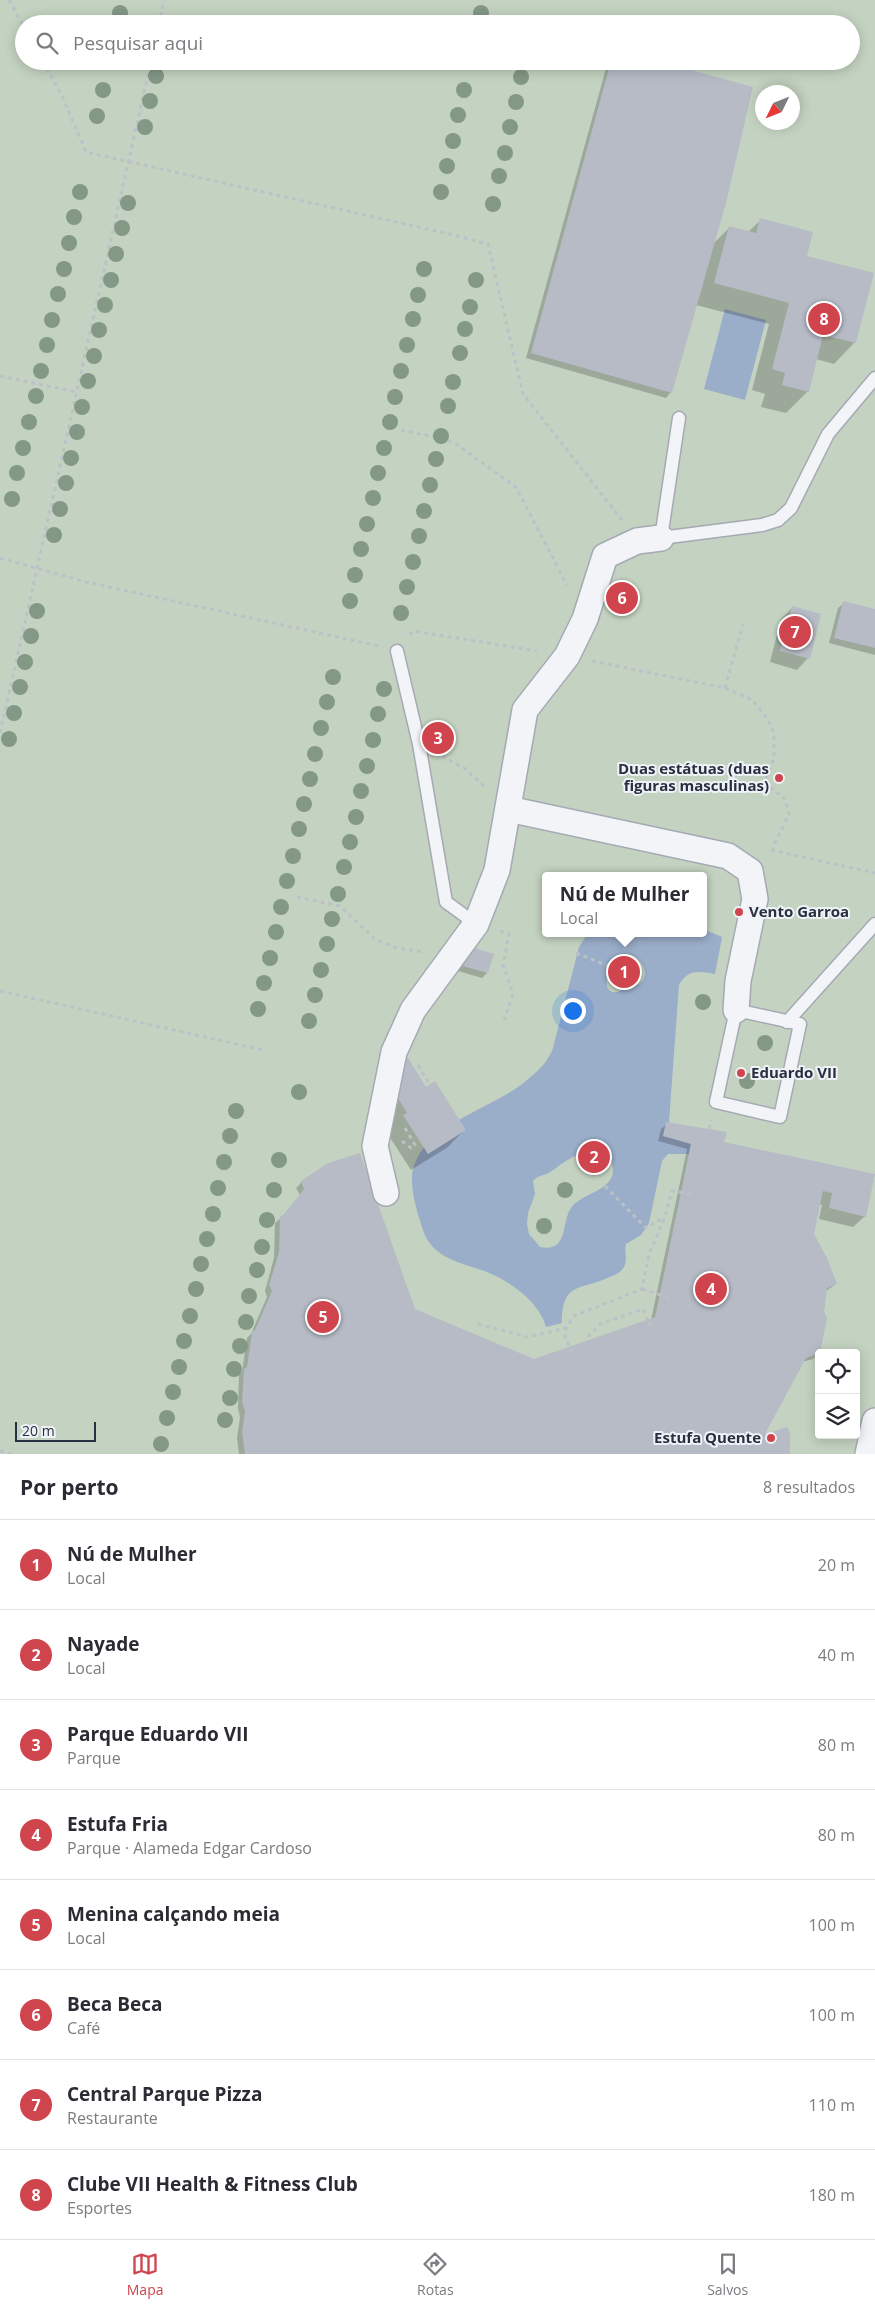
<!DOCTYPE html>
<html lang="pt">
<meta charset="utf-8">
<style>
:root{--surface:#fff;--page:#f7f7f7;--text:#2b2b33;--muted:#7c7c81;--line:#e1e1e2;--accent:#cf444d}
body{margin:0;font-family:"Open Sans",sans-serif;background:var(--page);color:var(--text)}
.controls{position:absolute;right:15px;bottom:15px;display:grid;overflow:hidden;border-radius:5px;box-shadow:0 2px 12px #0003}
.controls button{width:45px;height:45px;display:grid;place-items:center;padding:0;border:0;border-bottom:1px solid var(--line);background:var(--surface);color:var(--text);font:25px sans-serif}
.compass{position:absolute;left:755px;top:85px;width:45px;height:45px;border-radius:50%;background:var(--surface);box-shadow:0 2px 12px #0003;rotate:227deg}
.scale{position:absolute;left:15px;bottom:12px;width:81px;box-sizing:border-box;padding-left:5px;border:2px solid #282f40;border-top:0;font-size:14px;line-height:18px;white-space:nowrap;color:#282f40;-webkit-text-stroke:4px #eff2f6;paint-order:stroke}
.you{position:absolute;left:572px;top:1010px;width:18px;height:18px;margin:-12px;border:4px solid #fff;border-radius:50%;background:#1a73e8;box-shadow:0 0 0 8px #1a73e833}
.badge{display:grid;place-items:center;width:32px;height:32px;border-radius:50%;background:var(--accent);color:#fff;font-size:16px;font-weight:700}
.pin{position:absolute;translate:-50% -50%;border:2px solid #fff;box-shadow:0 1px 5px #0006}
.popup{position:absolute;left:542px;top:872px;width:165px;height:65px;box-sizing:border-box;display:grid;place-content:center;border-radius:5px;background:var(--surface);filter:drop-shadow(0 1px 4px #0005);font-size:16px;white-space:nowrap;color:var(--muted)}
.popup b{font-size:19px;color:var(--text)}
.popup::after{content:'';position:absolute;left:50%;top:100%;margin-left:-10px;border:10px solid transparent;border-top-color:var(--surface)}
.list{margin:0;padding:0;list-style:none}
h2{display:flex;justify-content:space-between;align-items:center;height:65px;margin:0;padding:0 20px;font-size:21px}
h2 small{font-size:16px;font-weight:400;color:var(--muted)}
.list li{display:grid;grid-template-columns:32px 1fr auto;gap:15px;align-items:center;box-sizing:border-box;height:90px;padding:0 20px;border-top:1px solid var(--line)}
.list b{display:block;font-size:19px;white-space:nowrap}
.list p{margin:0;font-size:16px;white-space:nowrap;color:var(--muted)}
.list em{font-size:16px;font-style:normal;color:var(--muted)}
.icon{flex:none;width:28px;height:28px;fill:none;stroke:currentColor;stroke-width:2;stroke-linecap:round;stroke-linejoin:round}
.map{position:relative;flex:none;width:875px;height:1454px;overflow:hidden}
.search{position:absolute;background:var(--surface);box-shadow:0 2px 12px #0003;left:15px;right:15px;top:15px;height:55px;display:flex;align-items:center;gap:12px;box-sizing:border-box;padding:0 18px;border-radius:28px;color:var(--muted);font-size:19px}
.sheet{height:785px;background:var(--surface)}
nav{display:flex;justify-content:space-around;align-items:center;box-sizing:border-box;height:70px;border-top:1px solid var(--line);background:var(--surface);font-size:14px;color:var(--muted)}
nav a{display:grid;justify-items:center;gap:2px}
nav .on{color:var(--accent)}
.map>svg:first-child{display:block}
</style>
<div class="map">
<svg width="875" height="1454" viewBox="0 0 875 1454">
<rect width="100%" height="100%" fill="#e0e2e9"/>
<path fill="#c4d3c1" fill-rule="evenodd" d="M0 0H875V1454H0ZM24 24H851V61H24ZM762 92H792V122H762ZM545 876H703V933H545ZM819 1353H856V1435H819Z"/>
<g fill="#9aadc9" fill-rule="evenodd">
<path d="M725 309 766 320 745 400 704 389Z"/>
<path d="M703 929 722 937 715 974C698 971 688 969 679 985L669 1122 691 1144 689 1154H668L662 1161 649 1223 641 1235 626 1244C624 1252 628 1259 624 1267 621 1272 617 1274 612 1276 582 1291 562 1280 562 1323L546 1327C540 1303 510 1281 487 1272 463 1263 432 1259 423 1230 418 1215 413 1199 412 1183 410 1126 492 1111 527 1080 538 1071 548 1062 553 1048L579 947 588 933H703ZM628 955C634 955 638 958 641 963 646 969 647 979 639 984 635 986 631 985 627 987 619 991 613 997 607 987 605 971 613 960 628 955ZM590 1152C598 1153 608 1154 612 1164 620 1190 580 1193 571 1208 561 1222 569 1253 540 1247L529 1234 527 1224 528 1213 535 1194 533 1181C538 1175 544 1176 550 1172 564 1163 572 1154 590 1152Z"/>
</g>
<g fill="#0003">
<path d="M608 61H654L713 244 729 228 748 232 761 220 806 256 855 342 834 364 816 359 808 391 786 413 761 407 765 394 752 390 769 324 696 305 671 392 666 398 526 358Z"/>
<path d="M844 603 875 611V655L829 643 838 608Z"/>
<path d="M792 608 808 658 797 670 770 662 781 619Z"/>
<path d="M474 949 487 973 482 978 458 971Z"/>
<path d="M389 1071 464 1130 448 1147 411 1170 387 1133Z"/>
<path d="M667 1124 723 1143 829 1165 865 1216 853 1227 819 1219 822 1205 819 1204 813 1234 836 1284 826 1291 819 1353 813 1359 802 1362 762 1436 789 1454H239L237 1438 240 1417 238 1408 239 1375 242 1372 247 1338 251 1334 267 1297 265 1291 274 1258 275 1223 283 1216 300 1195 296 1188 302 1182 414 1310 534 1361 651 1320 687 1149 658 1141 661 1129Z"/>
</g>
<g fill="#b7bbc6">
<path d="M611 61H658L753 87 726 203 672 393 531 353Z"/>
<path d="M760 218 813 232 807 256 874 273 856 343 823 335 809 392 782 385 785 373 772 369 789 303 714 283 729 226 756 233Z"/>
<path d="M843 601 875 609V648L834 638Z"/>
<path d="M792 606 821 614 810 659 780 651Z"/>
<path d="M474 948 494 954 488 973 463 966Z"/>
<path d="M405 1053 426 1087 435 1081 466 1130 428 1154 403 1115 407 1113 396 1095Z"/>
<path d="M666 1122 727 1132 724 1142 875 1174 866 1217 829 1208 832 1193 823 1191 814 1234 827 1258 837 1284 827 1288 824 1312 827 1318 820 1353 806 1358 765 1434 787 1427 790 1433V1454H245L242 1432 245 1411 242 1402 244 1369 247 1367 252 1332 255 1330 272 1291 269 1285 279 1252 280 1216 284 1215 304 1189 301 1181 328 1163 360 1153 415 1309 534 1359 655 1317 691 1144 663 1136Z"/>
</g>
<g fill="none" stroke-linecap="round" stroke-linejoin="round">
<g stroke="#a5a9b3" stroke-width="15">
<g id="lane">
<path d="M679 418 661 538 762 525 778 520 791 508 828 434 875 378"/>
<path d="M397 651 419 744 446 902 476 924"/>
<path d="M736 1010 800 1024 780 1117 716 1102Z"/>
<path d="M787 1022 875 924"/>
</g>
</g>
<g stroke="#a5a9b3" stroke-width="28">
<g id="street">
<path d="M508 809 728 856 750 871 755 899 738 981 736 1010"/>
<path d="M386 1193 375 1146 394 1052 413 1010 476 924 497 870 525 710 567 656 585 619 605 556 637 541 661 538"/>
<path d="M868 1454 875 1421"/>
</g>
</g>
<g stroke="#bdc1c7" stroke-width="3" stroke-dasharray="4 4" stroke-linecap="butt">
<path d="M9 0 24 27"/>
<path d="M159 24 164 0"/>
<path d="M43 61 62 96 86 152 445 233 488 244 523 394 622 520"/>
<path d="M0 376 76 392"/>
<path d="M401 430 444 439 456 444 516 487 567 585"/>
<path d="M0 558 86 582 379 646"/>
<path d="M410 635 413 631 537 651"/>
<path d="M592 661 725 688 752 700 768 719 774 734V759L764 782 785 799 789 814 772 849"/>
<path d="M725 688 743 624"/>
<path d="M0 733 151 61"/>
<path d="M442 756 464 768 485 787"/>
<path d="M771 850 875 873"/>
<path d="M297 897 340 906 376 940 397 948 423 952"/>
<path d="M500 931 509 934 503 965 513 994 504 1020"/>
<path d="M576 953 611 967"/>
<path d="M0 991 263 1050"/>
<path d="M418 1065 429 1084"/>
<path d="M709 1129 711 1120"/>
<path d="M402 1141 411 1148 415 1145 405 1128"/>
<path d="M605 1186 646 1228 663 1218"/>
<path d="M642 1289 670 1298"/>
<path d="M301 1318 326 1337"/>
<path d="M478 1324 528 1337 566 1328"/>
<path d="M588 1337 600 1324 643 1309 649 1325 654 1323"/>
<path d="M572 1353 565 1337 566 1328 574 1316 642 1289 649 1254 665 1217 672 1191 694 1194"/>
<path d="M0 1451 12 1454"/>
</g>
<use href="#lane" stroke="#f2f4f7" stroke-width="12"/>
<use href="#street" stroke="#f2f4f7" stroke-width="25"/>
</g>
<g fill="#849886">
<circle cx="120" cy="13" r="8"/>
<circle cx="481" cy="13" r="8"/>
<circle cx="156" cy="76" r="8"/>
<circle cx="521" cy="77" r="8"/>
<circle cx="103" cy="90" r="8"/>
<circle cx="464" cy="90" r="8"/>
<circle cx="150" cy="101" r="8"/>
<circle cx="516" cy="102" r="8"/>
<circle cx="458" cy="115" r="8"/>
<circle cx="97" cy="116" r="8"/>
<circle cx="145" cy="127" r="8"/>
<circle cx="510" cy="127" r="8"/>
<circle cx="453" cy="141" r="8"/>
<circle cx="505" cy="153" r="8"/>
<circle cx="447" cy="166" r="8"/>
<circle cx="499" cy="176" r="8"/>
<circle cx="80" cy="192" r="8"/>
<circle cx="441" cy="192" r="8"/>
<circle cx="128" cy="203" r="8"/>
<circle cx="493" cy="204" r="8"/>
<circle cx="74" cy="217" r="8"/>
<circle cx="122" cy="228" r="8"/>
<circle cx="69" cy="243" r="8"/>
<circle cx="116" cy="254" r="8"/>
<circle cx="64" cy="269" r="8"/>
<circle cx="424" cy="269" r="8"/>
<circle cx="111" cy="280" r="8"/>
<circle cx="476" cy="280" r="8"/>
<circle cx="58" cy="294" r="8"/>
<circle cx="418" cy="295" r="8"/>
<circle cx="105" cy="305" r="8"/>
<circle cx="470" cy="307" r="8"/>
<circle cx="413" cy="319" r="8"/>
<circle cx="52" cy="320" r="8"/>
<circle cx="465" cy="329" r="8"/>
<circle cx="99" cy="330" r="8"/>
<circle cx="47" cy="345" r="8"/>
<circle cx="407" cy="345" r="8"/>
<circle cx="460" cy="353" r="8"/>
<circle cx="94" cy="356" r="8"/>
<circle cx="41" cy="371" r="8"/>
<circle cx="401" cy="371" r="8"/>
<circle cx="88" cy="381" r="8"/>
<circle cx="453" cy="382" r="8"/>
<circle cx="36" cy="396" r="8"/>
<circle cx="395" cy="397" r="8"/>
<circle cx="448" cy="406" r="8"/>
<circle cx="82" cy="407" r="8"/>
<circle cx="29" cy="422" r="8"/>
<circle cx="390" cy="422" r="8"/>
<circle cx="77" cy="432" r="8"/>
<circle cx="441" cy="436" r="8"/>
<circle cx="23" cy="448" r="8"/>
<circle cx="384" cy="448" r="8"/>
<circle cx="71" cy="458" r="8"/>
<circle cx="436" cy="459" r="8"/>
<circle cx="17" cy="473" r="8"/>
<circle cx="378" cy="473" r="8"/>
<circle cx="66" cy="483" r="8"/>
<circle cx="430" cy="485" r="8"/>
<circle cx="373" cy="498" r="8"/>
<circle cx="12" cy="499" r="8"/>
<circle cx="60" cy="509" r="8"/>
<circle cx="424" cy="511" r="8"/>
<circle cx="367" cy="524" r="8"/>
<circle cx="54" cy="535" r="8"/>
<circle cx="419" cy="536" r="8"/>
<circle cx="361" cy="549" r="8"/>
<circle cx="413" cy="562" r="8"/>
<circle cx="355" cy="575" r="8"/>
<circle cx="407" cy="587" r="8"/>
<circle cx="350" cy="601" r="8"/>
<circle cx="37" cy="611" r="8"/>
<circle cx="401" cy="613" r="8"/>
<circle cx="31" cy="636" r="8"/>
<circle cx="25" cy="662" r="8"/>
<circle cx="333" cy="677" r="8"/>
<circle cx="20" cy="687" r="8"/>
<circle cx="384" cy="689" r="8"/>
<circle cx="327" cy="702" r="8"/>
<circle cx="14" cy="713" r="8"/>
<circle cx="378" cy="714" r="8"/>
<circle cx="321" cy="728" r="8"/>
<circle cx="9" cy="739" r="8"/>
<circle cx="373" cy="740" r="8"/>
<circle cx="315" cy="754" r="8"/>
<circle cx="367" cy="766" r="8"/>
<circle cx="310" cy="779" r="8"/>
<circle cx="361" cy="791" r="8"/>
<circle cx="304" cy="804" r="8"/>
<circle cx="356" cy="817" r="8"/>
<circle cx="299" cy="829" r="8"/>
<circle cx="350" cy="842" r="8"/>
<circle cx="293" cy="856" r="8"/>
<circle cx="344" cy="867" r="8"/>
<circle cx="287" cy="881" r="8"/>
<circle cx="338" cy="894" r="8"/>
<circle cx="281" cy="907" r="8"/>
<circle cx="332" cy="919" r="8"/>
<circle cx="276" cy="932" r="8"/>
<circle cx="327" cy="944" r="8"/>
<circle cx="270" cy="958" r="8"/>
<circle cx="321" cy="970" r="8"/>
<circle cx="264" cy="983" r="8"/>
<circle cx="315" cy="995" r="8"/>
<circle cx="703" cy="1002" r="8"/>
<circle cx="258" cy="1009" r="8"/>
<circle cx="309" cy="1021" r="8"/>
<circle cx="765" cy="1043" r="8"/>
<circle cx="747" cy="1081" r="8"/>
<circle cx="299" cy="1092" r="8"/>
<circle cx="236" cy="1111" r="8"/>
<circle cx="230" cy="1136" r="8"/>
<circle cx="279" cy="1160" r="8"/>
<circle cx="224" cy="1162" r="8"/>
<circle cx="218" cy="1188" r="8"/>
<circle cx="274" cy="1190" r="8"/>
<circle cx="565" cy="1190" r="8"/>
<circle cx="213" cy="1214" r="8"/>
<circle cx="267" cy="1220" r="8"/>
<circle cx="544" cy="1226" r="8"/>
<circle cx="207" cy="1239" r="8"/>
<circle cx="262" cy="1247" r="8"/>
<circle cx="201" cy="1264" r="8"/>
<circle cx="257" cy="1270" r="8"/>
<circle cx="196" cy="1289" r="8"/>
<circle cx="249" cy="1296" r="8"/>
<circle cx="190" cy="1316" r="8"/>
<circle cx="246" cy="1322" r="8"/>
<circle cx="184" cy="1341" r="8"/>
<circle cx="240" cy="1346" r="8"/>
<circle cx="179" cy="1367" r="8"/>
<circle cx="234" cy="1369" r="8"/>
<circle cx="173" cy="1392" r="8"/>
<circle cx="230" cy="1398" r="8"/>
<circle cx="167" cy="1418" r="8"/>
<circle cx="225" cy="1420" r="8"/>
<circle cx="161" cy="1444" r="8"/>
</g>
<g fill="#cf444d" stroke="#eff2f6" stroke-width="2">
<circle cx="779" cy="778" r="5"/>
<circle cx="739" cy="912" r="5"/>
<circle cx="741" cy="1073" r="5"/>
<circle cx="771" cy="1438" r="5"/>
</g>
<g text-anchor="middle" stroke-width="4" stroke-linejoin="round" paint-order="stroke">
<g font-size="15" font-weight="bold" fill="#282f40" stroke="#eff2f6" text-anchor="end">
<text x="769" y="774">Duas estátuas (duas<tspan x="769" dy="17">figuras masculinas)</tspan></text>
<text x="749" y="917" text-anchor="start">Vento Garroa</text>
<text x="751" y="1078" text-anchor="start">Eduardo VII</text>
<text x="761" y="1443">Estufa Quente</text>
</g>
</g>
</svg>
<div class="controls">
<button><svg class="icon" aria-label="locate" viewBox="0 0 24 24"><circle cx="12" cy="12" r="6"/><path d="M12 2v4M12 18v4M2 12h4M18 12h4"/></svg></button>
<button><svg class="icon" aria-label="layers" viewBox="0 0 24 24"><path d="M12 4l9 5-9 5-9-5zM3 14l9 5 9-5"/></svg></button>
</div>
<svg class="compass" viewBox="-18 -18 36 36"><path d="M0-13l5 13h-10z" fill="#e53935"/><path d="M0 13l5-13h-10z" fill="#7c7c81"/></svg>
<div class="scale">20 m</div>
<div class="you"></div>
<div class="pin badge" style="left:624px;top:972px">1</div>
<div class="popup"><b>Nú de Mulher</b>Local</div>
<div class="pin badge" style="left:594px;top:1157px">2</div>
<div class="pin badge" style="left:438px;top:738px">3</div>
<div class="pin badge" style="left:711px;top:1289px">4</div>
<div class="pin badge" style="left:323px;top:1317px">5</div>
<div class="pin badge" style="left:622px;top:598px">6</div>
<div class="pin badge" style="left:795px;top:632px">7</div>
<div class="pin badge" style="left:824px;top:319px">8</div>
<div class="search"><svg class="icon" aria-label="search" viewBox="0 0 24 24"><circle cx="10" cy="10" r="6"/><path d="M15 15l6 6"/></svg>Pesquisar aqui</div>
</div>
<section class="sheet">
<h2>Por perto<small>8 resultados</small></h2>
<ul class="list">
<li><span class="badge">1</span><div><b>Nú de Mulher</b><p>Local</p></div><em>20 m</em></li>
<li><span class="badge">2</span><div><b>Nayade</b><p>Local</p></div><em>40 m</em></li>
<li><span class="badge">3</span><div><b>Parque Eduardo VII</b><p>Parque</p></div><em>80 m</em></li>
<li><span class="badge">4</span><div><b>Estufa Fria</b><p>Parque · Alameda Edgar Cardoso</p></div><em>80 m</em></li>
<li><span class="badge">5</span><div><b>Menina calçando meia</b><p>Local</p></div><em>100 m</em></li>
<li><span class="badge">6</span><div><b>Beca Beca</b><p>Café</p></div><em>100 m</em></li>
<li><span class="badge">7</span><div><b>Central Parque Pizza</b><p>Restaurante</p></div><em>110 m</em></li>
<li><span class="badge">8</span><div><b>Clube VII Health &amp; Fitness Club</b><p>Esportes</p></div><em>180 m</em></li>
</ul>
</section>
<nav>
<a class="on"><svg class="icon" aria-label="map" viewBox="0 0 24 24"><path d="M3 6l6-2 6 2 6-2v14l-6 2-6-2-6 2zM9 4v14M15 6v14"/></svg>Mapa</a>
<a><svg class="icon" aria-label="directions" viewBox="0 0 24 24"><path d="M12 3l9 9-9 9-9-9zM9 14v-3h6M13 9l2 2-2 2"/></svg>Rotas</a>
<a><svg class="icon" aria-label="saved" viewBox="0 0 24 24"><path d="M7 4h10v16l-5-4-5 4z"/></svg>Salvos</a>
</nav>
